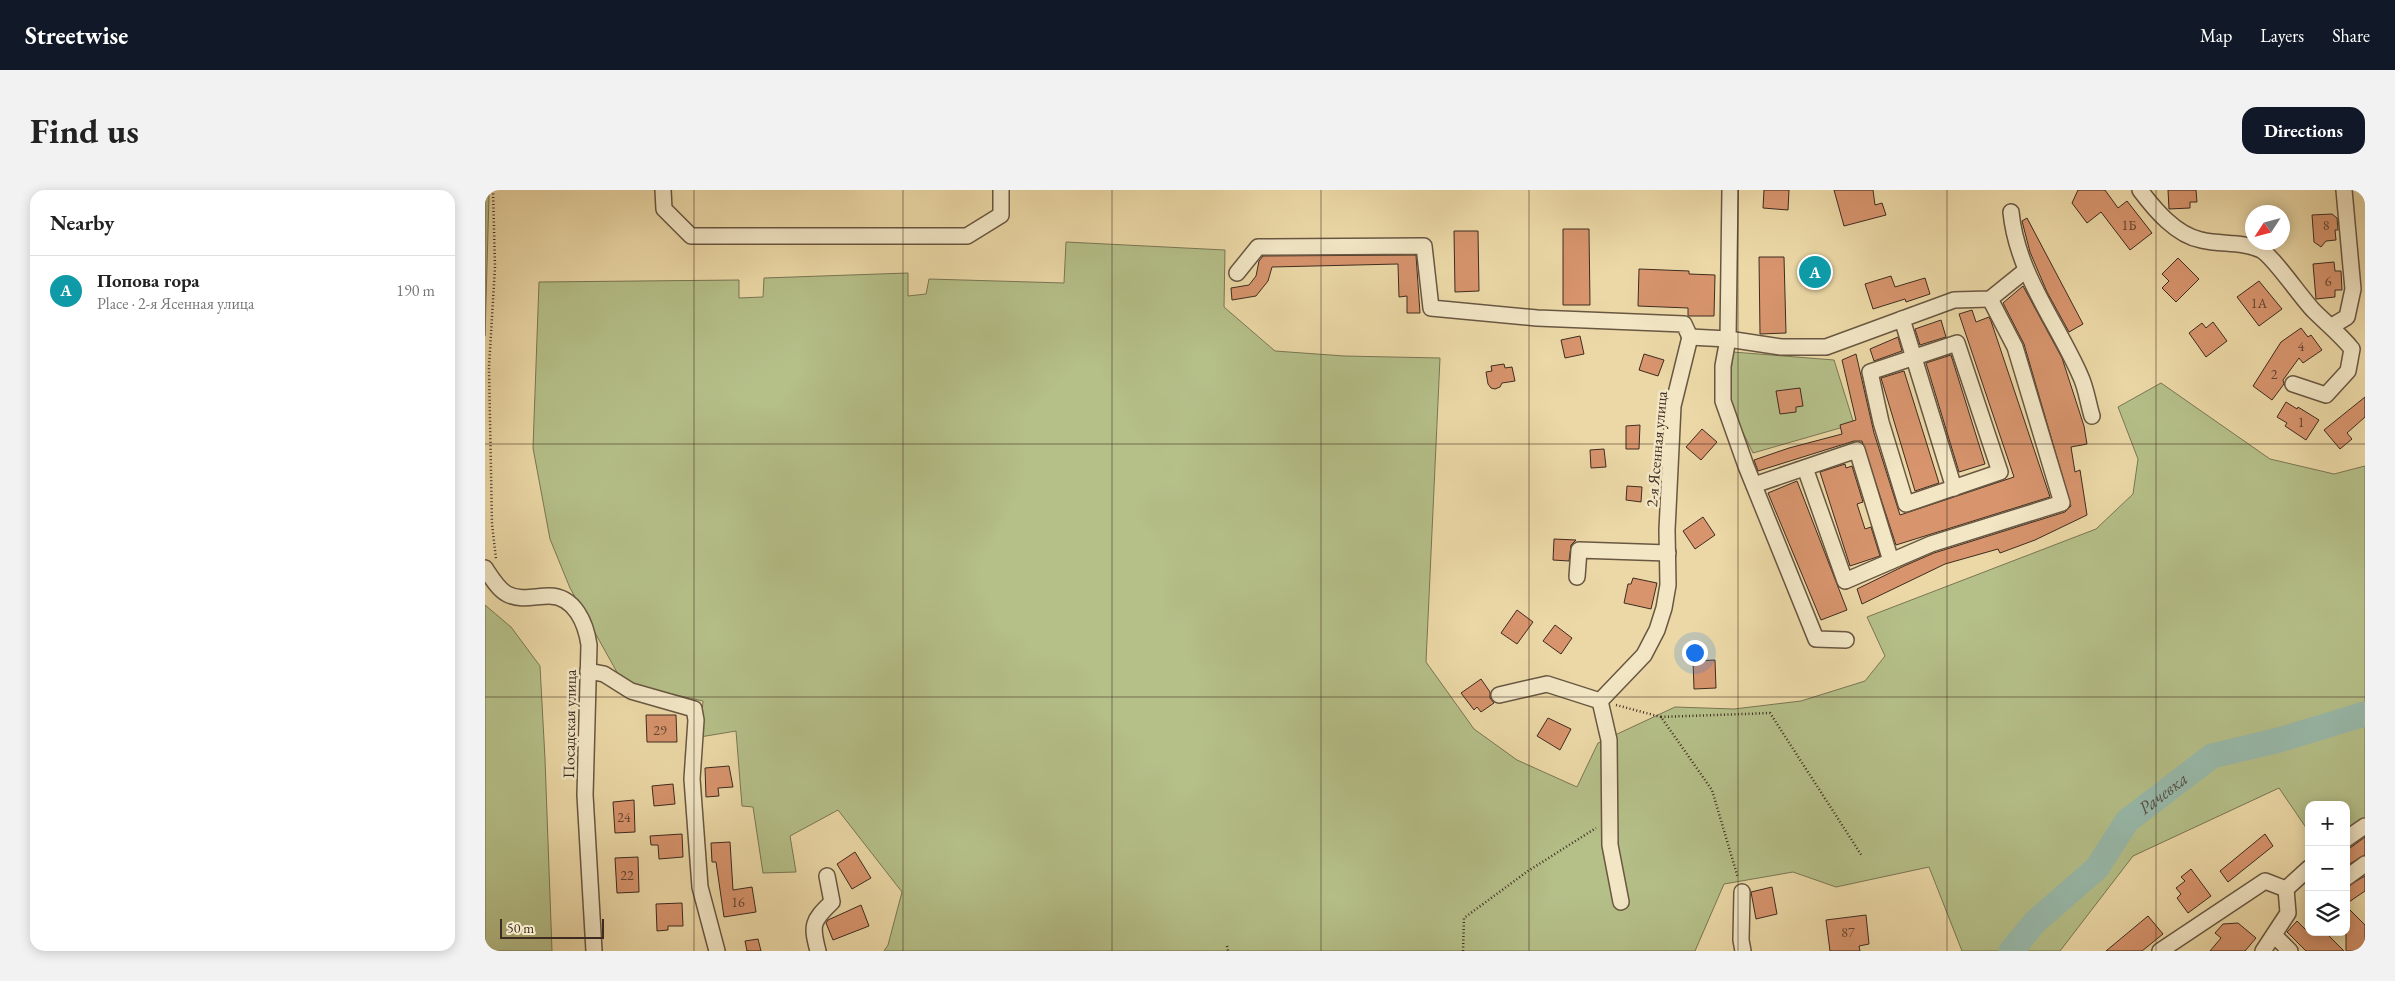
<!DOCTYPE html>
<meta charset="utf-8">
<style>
:root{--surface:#fff;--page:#f2f2f2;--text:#222;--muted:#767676;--line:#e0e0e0;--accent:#111827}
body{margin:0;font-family:"EB Garamond",serif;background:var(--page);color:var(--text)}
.controls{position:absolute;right:15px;bottom:15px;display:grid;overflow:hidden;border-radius:10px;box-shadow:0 2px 12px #0003}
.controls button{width:45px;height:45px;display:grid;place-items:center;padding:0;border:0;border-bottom:1px solid var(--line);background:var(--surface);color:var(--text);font:25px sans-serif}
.compass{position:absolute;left:1760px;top:15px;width:45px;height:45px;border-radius:50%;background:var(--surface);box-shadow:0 2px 12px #0003;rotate:234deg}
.scale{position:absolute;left:15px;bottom:12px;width:104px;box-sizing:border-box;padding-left:5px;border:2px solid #3e2c20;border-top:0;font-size:14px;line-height:18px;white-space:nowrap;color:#3e2c20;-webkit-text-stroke:4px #f2e6c5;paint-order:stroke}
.you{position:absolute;left:1209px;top:462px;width:18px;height:18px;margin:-12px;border:4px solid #fff;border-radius:50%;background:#1a73e8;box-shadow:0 0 0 8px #1a73e833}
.badge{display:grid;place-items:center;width:32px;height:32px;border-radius:50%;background:var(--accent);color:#fff;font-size:16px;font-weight:700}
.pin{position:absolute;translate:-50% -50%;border:2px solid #fff;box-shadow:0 1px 5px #0006}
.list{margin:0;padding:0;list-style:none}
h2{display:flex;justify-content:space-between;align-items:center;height:65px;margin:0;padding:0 20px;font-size:21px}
h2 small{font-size:16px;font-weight:400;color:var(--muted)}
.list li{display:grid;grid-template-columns:32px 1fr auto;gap:15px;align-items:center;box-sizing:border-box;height:70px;padding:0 20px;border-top:1px solid var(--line)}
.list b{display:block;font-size:19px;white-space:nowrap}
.list p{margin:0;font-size:16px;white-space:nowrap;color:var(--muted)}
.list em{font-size:16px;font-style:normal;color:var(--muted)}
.icon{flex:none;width:28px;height:28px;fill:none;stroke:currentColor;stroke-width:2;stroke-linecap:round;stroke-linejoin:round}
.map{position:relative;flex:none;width:1880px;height:761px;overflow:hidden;border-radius:15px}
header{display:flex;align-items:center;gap:30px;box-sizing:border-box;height:70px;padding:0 25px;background:var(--accent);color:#fff}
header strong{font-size:24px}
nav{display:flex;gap:28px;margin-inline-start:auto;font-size:18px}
.intro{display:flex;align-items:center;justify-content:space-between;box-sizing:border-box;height:120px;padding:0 30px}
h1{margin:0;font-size:35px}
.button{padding:12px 22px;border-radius:15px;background:var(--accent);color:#fff;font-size:18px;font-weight:700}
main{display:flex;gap:30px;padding:0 30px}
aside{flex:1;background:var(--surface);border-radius:15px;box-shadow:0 2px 12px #0003}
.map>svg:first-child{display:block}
</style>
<header>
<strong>Streetwise</strong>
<nav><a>Map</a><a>Layers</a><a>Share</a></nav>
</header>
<div class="intro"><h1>Find us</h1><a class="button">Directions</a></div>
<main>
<aside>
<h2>Nearby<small></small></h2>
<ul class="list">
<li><span class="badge" style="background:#0f9aa8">A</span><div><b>Попова гора</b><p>Place · 2-я Ясенная улица</p></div><em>190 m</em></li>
</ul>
</aside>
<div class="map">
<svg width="1880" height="761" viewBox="0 0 1880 761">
<rect width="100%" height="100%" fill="#ebd8a6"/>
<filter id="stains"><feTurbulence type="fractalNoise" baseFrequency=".004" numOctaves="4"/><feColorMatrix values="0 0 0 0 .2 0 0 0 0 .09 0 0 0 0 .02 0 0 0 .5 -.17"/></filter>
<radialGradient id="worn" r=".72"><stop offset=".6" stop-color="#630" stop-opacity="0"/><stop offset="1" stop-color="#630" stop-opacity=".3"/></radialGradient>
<g fill="#b5bf88" stroke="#7a7654">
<path d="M0 0H3L4 6 0 146Z"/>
<path d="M581 52 740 60 739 117 790 161 859 166 955 168 941 472 989 539 1032 570 1092 597 1113 553 1190 517 1249 519 1316 511 1380 491 1400 466 1382 427 1611 339 1648 304 1653 269 1633 217 1676 193 1785 269 1849 284 1880 276V628L1861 641V615H1824V642L1794 598 1648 666 1575 761H1477L1444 677 1351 697 1308 682 1239 694 1210 761H399L403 755 417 702 353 620 305 646 311 682 278 683 268 617 257 616 251 541 215 547 218 511 138 493 85 398 65 349 48 258 54 92 254 90V108L278 107 279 88 423 83V106L441 104 444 89 579 93Z"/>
<path d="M1248 162 1349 170 1369 234 1268 263 1243 212Z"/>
<path d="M0 415 26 437 55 476 60 569 67 761H0Z"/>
</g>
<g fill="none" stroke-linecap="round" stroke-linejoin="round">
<path stroke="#98b9aa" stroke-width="25" id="s1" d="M1526 761 1551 731 1612 678 1642 631 1727 566 1794 550 1880 524"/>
</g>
<g fill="#d7946d" stroke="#3e2c20">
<path d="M1279 0H1304L1303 20 1278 18Z"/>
<path d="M1349 0H1388L1390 15 1397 13 1401 25 1359 36Z"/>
<path d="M1593 0H1620L1633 18 1642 11 1667 43 1645 60 1616 22 1602 33 1587 13Z"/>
<path d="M1683 0H1711L1712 12H1705V18L1684 19Z"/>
<path d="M1847 24 1852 28 1853 40H1850L1851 50 1841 51 1836 57 1829 52 1827 25Z"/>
<path d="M1542 28 1598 134 1584 142 1562 102 1545 62 1537 31Z"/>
<path d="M1078 39H1104L1105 115H1078Z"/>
<path d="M969 41H993L994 101 970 102Z"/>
<path d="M931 65 935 123H922V106L914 107 913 74 787 77 783 91 771 106 747 110 746 98 764 95 771 86 774 71 778 66Z"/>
<path d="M1274 67H1299L1301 143 1275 144Z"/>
<path d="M1693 68 1714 89 1691 112 1677 98 1684 91 1677 84Z"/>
<path d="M1849 72 1850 81H1856L1857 100H1850V107L1831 109 1828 74Z"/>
<path d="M1154 79 1204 81V84L1230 85 1229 126H1203V118L1153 116Z"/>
<path d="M1406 86 1410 97 1440 88 1445 104 1421 112 1420 109 1388 119 1380 94Z"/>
<path d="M1774 91 1797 119 1774 136 1752 107Z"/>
<path d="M1538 96 1577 168 1599 236 1602 254 1586 257 1590 282 1595 280 1602 325 1550 350 1515 363 1513 359 1460 374 1377 414 1372 399 1419 376 1449 363 1580 322 1586 316 1539 154 1518 113Z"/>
<path d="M1487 120 1491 132 1504 127 1506 131 1565 307 1411 355 1377 251H1369L1273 281 1269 270 1304 258 1357 244 1355 235 1371 230 1357 170 1371 164 1389 243 1415 325 1529 287 1474 124Z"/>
<path d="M1456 130 1461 147 1435 155 1430 139Z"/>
<path d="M1728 132 1742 151 1721 167 1704 143 1717 133 1721 138Z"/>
<path d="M1816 138 1823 147 1826 145 1837 160 1818 173 1814 168 1798 190 1799 194 1787 210 1768 196 1796 152Z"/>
<path d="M1095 146 1099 164 1080 168 1076 150Z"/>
<path d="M1413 147 1417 161 1389 171 1385 159Z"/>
<path d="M1159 164 1179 170 1173 186 1154 180Z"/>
<path d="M1466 165 1500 274 1474 282 1441 173Z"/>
<path d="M1019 174 1020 178 1027 177 1030 191 1017 193 1015 197 1010 199 1006 198 1003 194 1001 182 1007 181 1006 176Z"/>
<path d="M1419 181 1454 293 1430 301 1396 188Z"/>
<path d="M1315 198 1318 216 1311 217V222L1295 224 1291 201Z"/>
<path d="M1880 207V227L1862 243 1867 249 1855 259 1839 240Z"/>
<path d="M1801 212 1812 219 1813 217 1834 230 1821 250 1800 236 1802 233 1792 227Z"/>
<path d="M1155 235 1154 259H1141V236Z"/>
<path d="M1217 239 1232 252 1216 270 1201 257Z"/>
<path d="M1119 259 1121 277 1106 278 1105 260Z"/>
<path d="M1360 274 1361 278 1367 276 1378 312 1372 314 1380 339 1386 337 1395 366 1365 376 1335 282Z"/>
<path d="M1312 291 1362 420 1336 430 1283 303Z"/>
<path d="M1142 296 1157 297 1156 312 1141 310Z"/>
<path d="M1218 327 1230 345 1210 359 1198 341Z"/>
<path d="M1069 349 1091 350 1086 355 1084 371 1068 370Z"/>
<path d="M1148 388 1172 393 1166 419 1139 413 1143 394H1146Z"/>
<path d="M1032 420 1048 432 1032 454 1016 443Z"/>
<path d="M1070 435 1087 448 1076 464 1058 451Z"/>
<path d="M1230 470 1231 498 1209 499 1208 471Z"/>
<path d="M996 489 1005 502V508L1009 513 996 522 992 517 989 520 976 503Z"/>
<path d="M161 525H191L192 552H162Z"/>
<path d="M1063 528 1086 539 1075 560 1052 546Z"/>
<path d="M244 576 248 597 233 598 234 606 221 607 220 578Z"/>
<path d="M188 594 190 614 169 616 167 596Z"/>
<path d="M149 610 150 642 130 643 128 612Z"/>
<path d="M197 644 198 667 174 669 173 655H166L165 646Z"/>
<path d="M1780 644 1788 656 1743 692 1735 681Z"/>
<path d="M1880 647V665L1861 676V661Z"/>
<path d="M245 652 248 700 267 697 271 722 239 727 231 672H227L226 653Z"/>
<path d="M370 662 386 688 367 699 352 674Z"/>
<path d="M153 667 154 702 132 703 130 668Z"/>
<path d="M1706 679 1726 706 1703 723 1692 708 1696 704 1691 698 1700 691 1696 687Z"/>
<path d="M1880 686V701L1861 714V697Z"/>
<path d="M1287 697 1292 724 1271 729 1266 702Z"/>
<path d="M197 713 198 736H183V740L172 741 171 714Z"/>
<path d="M376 715 384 736 348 750 341 733 343 730Z"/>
<path d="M1861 716 1880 735V761H1861Z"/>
<path d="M1381 725 1384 754 1374 756 1375 761H1345L1341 730Z"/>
<path d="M1663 726 1678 744 1657 761H1621Z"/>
<path d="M1812 731 1823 742H1840L1859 761H1821L1802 742Z"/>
<path d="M1753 733 1771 748 1760 761H1725L1736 748 1730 743 1738 734Z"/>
<path d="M273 749 276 761H262L260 751Z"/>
</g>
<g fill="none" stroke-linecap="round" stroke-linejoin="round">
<g stroke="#695742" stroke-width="18">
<g id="minor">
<path d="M178 0 179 19 206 46H482L516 25V0"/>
<path d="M1245 0 1243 149 1238 176V211L1261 276 1331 449 1361 450"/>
<path d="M1655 0C1670 20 1691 45 1716 50 1737 55 1756 51 1776 60 1788 66 1817 109 1829 121 1842 134 1855 144 1867 159L1863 181 1841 205 1808 194"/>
<path d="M1526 22C1532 83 1571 131 1595 185 1601 197 1603 213 1607 226"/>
<path d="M752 83 773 57 939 56 946 118 1052 128 1199 134 1205 147"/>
<path d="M1417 129 1469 298"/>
<path d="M1847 136 1862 127 1868 99 1859 0"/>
<path d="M1205 147 1243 149 1296 157H1341L1469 110 1505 109 1541 80"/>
<path d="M1472 153 1515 282 1421 314 1396 232 1385 182Z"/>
<path d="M1320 278 1360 391 1446 354 1577 313 1530 157 1505 109"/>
<path d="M1269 295 1372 260 1406 371"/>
<path d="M0 378C6 387 13 399 22 404 36 411 50 406 64 406 90 406 101 434 104 455L100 605 109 761"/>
<path d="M1092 387 1094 360 1183 363"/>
<path d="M103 481 119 484 146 501 209 519 211 530 207 589 215 697 232 761"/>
<path d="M1014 505 1062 494 1115 511 1124 550 1125 655 1136 712"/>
<path d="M1115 511 1159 465 1172 440 1179 418 1183 395 1182 340 1188 216 1205 147"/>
<path d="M1861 649 1880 636"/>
<path d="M1861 688 1880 674"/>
<path d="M1801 699 1824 678"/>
<path d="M1257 702 1256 750 1258 761"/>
<path d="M1789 745 1805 761"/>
<path d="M333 761C326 735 327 731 347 712L342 686"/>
<path d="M1675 761 1780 691 1801 699"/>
<path d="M1778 761 1803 723 1801 699"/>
</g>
</g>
<g stroke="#3e2c20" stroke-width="2.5" stroke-dasharray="1 2.5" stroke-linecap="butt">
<path d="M8 0 10 77 4 177 7 334 11 369"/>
<path d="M1131 515 1176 527 1227 600 1253 688"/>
<path d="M1176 527 1285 523 1377 666"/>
<path d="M742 756 743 761"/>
<path d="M978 761 979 728 1043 681 1111 638"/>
</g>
<use href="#minor" stroke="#f2e6c5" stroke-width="15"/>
</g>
<path fill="none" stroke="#3e2c20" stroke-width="1" stroke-opacity="0.55" d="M209 0V761M418 0V761M627 0V761M836 0V761M1044 0V761M1253 0V761M1462 0V761M1671 0V761M0 254H1880M0 507H1880"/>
<g text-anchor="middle" stroke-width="5" stroke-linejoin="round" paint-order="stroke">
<g font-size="14" fill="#644633">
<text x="1644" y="40">1Б</text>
<text x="1841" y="40">8</text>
<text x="1843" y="96">6</text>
<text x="1774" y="118">1А</text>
<text x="1816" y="161">4</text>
<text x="1789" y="189">2</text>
<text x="1816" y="237">1</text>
<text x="175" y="545">29</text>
<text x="139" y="632">24</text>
<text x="142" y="690">22</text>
<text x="253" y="717">16</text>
<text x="1363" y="747">87</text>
</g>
<g font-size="16" fill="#3e2c20" stroke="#f2e6c5">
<text transform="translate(1171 259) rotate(-85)" y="6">2-я Ясенная улица</text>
<text transform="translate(84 534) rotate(-89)" y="6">Посадская улица</text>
</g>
<g font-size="18" font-style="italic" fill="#544f42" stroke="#f2e6c5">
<text dy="6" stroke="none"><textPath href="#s1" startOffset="221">Рачевка</textPath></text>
</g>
</g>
<rect width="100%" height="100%" filter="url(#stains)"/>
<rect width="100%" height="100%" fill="url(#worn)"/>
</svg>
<div class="controls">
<button>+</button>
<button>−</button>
<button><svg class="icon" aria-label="layers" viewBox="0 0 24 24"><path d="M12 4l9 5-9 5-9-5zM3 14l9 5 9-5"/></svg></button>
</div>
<svg class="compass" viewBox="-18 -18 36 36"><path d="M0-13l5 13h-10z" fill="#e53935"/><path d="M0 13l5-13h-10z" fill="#767676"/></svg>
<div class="scale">50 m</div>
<div class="you"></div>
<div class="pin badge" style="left:1330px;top:82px;background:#0f9aa8">A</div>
</div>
</main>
